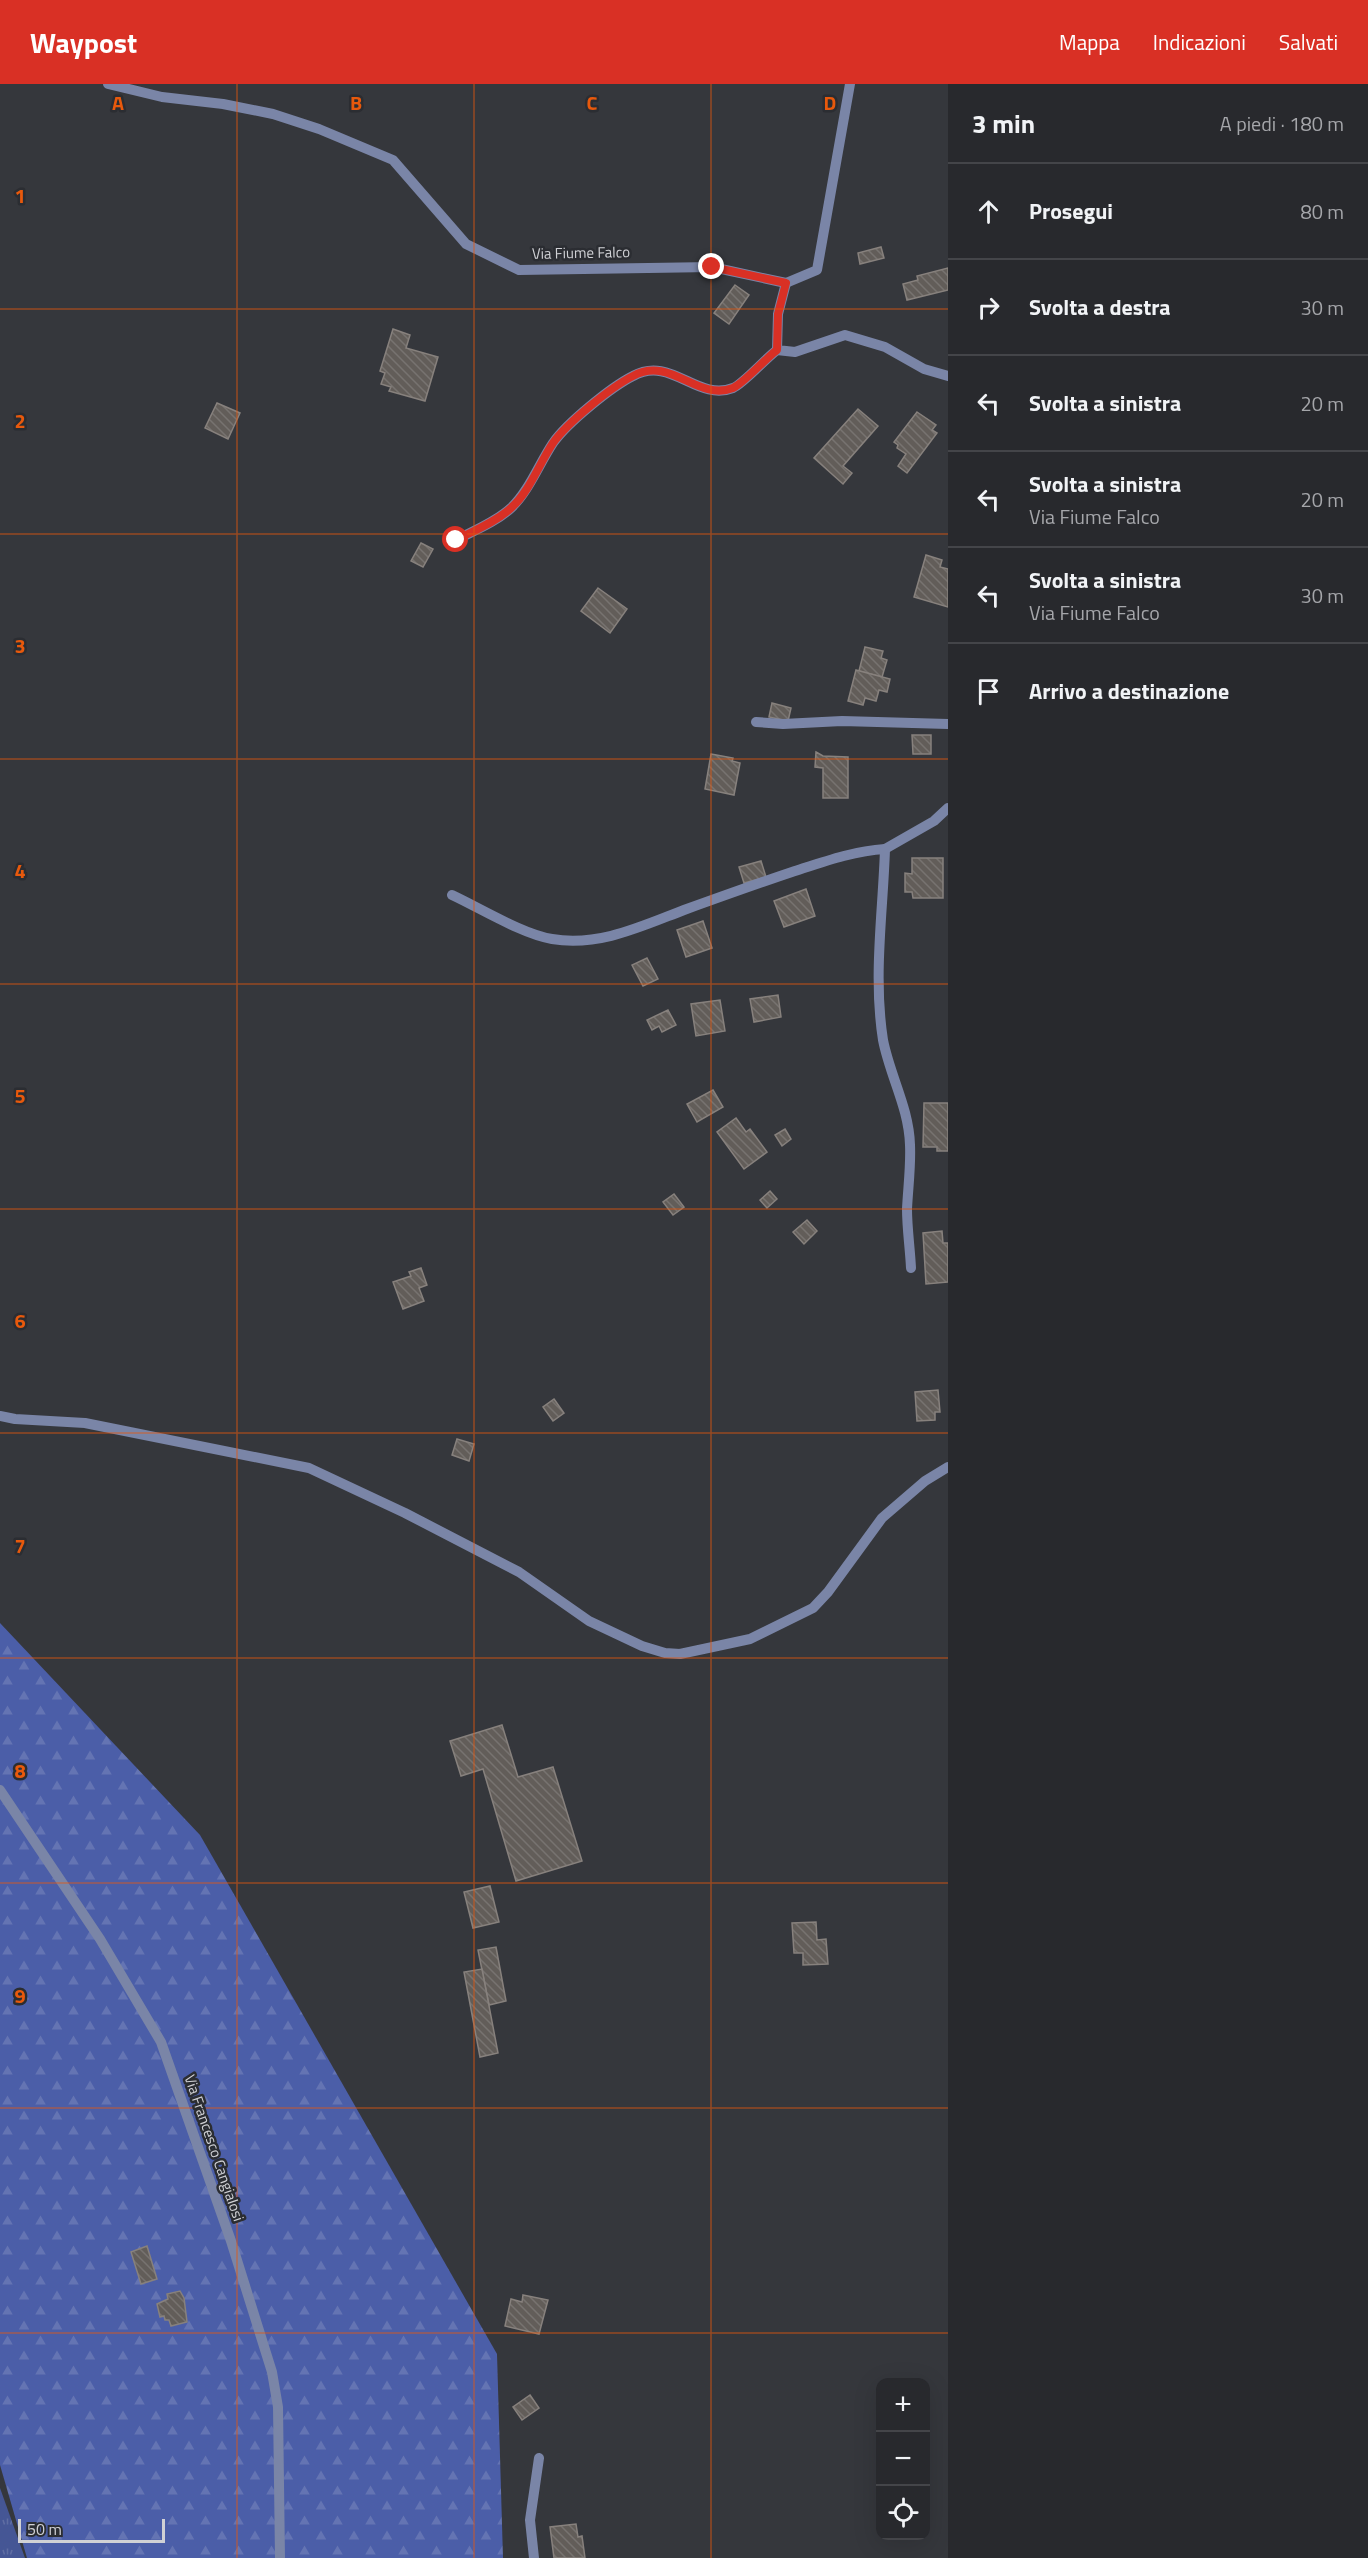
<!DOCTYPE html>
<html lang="it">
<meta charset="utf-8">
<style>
:root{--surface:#28292d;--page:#343539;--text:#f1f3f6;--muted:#a5a6aa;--line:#444549;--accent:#d93025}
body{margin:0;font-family:"Titillium Web",sans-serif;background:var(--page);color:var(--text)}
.controls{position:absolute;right:18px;bottom:18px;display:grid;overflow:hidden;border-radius:12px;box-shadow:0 6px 24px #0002}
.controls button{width:54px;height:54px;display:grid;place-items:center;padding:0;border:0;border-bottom:2px solid var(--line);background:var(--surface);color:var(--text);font:30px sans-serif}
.scale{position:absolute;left:18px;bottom:15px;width:147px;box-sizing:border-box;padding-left:6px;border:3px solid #d0d1d5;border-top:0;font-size:16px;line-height:21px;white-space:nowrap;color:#d0d1d5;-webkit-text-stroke:4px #2b2d32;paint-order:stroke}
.stop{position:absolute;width:18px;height:18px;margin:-14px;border:4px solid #d93025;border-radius:50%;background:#fff}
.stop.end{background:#d93025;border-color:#fff;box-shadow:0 2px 6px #0008}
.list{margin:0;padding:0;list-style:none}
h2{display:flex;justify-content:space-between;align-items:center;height:78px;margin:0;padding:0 24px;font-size:26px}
h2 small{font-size:20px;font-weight:400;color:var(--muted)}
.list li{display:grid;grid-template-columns:39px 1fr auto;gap:18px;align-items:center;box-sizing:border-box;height:96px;padding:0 24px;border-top:2px solid var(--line)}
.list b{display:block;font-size:22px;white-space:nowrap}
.list p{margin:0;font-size:20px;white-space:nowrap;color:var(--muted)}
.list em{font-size:20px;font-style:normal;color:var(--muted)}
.icon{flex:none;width:33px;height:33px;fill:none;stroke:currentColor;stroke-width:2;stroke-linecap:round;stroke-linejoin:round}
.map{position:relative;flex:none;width:948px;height:2474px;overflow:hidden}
header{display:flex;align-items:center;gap:36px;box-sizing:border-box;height:84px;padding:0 30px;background:var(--accent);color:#fff}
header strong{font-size:28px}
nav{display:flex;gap:33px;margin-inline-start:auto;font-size:21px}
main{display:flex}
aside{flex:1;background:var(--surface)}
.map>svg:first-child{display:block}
</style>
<header>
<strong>Waypost</strong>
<nav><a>Mappa</a><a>Indicazioni</a><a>Salvati</a></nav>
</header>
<main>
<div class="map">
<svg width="948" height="2474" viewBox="0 0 948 2474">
<defs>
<pattern id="grass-tufts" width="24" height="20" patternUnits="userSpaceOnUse" patternTransform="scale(1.5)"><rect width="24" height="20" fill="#455695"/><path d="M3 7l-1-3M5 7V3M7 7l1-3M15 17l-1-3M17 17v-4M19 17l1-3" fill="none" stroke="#5f6da3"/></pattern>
<pattern id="forest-firs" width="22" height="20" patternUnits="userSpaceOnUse" patternTransform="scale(1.5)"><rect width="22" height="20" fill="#4b5ea8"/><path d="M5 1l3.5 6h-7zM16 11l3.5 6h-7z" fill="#6474b3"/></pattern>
<pattern id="building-back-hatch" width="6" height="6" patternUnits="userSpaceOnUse" patternTransform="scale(1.5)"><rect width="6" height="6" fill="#625d59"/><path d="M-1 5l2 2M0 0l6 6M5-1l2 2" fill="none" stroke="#777370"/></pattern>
</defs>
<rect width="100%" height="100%" fill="#35373c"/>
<path fill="url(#grass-tufts)" d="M0 2404 25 2474H0Z"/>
<path fill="url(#forest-firs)" d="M0 1539 200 1751 497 2270 503 2474H27L0 2381Z"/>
<g fill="url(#building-back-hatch)" stroke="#87817d" stroke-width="1.5">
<path d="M881 163 884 174 860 180 858 169Z"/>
<path d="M948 184V206L907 216 903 200 918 196 917 192Z"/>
<path d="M735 201 749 211 729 240 714 229Z"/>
<path d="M393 245 410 251 406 264 438 273 425 317 389 307 391 303 381 300 385 289 380 287Z"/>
<path d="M217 319 240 329 228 355 205 344Z"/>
<path d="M858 325 878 342 843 382 852 389 843 400 814 374Z"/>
<path d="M917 328 936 341 932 346 937 349 907 389 898 382 906 370 897 364 898 361 894 358Z"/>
<path d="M421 459 433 465 423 483 411 477Z"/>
<path d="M926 471 942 476 940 483 948 485V523L914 513Z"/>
<path d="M598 504 627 525 610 549 581 527Z"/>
<path d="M865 563 883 567 881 574 887 576 882 593 859 587Z"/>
<path d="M856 586 890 595 887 608 879 606 876 617 865 614 863 621 848 617Z"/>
<path d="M772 619 791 624 788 637 769 633Z"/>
<path d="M912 651H931V670H913Z"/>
<path d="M816 668 823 672 848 673V714H823V684L815 683Z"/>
<path d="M711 670 733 674 732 677 740 679 734 711 705 705Z"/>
<path d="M912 774H943V814H913L912 808H905V789L912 790Z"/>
<path d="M761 777 766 793 744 799 739 783Z"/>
<path d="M806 805 815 832 784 843 774 817Z"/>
<path d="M703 837 712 864 686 873 677 846Z"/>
<path d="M647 874 658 895 643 902 632 881Z"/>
<path d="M778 911 781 933 754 938 750 915Z"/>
<path d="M720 916 725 947 696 952 691 920Z"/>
<path d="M668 926 676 941 662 948 659 942 652 946 647 936Z"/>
<path d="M713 1006 723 1023 697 1038 687 1020Z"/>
<path d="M924 1019H948V1067H937V1063H923Z"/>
<path d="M736 1034 746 1048 750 1045 767 1068 744 1085 717 1048Z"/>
<path d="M785 1045 791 1055 782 1062 775 1051Z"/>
<path d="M770 1107 777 1115 767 1124 760 1116Z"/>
<path d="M674 1110 684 1123 673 1131 663 1118Z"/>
<path d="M807 1136 817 1147 804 1160 793 1148Z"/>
<path d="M942 1147 943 1159H948V1198L926 1200 923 1149Z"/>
<path d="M421 1184 427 1201 419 1204 424 1217 403 1225 393 1198 411 1192 409 1188Z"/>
<path d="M938 1306 940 1328H935V1336L917 1337 915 1308Z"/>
<path d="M554 1315 564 1329 553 1337 543 1323Z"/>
<path d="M457 1355 474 1360 469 1377 452 1371Z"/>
<path d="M502 1641 518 1693 553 1683 582 1777 516 1797 483 1685 461 1692 450 1657Z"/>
<path d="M490 1802 499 1838 473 1844 464 1808Z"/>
<path d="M816 1838 817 1856 826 1855 828 1880 803 1881V1869H794L792 1839Z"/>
<path d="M496 1863 506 1917 489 1921 478 1866Z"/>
<path d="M482 1885 498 1969 480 1973 464 1888Z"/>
<path d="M147 2162 157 2195 141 2200 131 2168Z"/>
<path d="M180 2207 184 2214 187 2238 171 2242 169 2236H165L164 2232 160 2233 157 2220 168 2215 167 2210Z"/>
<path d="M523 2211 548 2216 539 2250 505 2242 511 2215 522 2218Z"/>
<path d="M530 2311 539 2324 522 2336 513 2323Z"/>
<path d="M576 2440 578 2453 582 2452 585 2474H554L550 2443Z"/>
</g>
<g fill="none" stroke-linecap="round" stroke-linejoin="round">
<g stroke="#7a85a7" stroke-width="10">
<path d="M108 0 162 13 223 20 273 30 319 45 393 76 466 160 519 186 712 183 786 199 778 230 777 266 795 268 845 251 885 263 924 285 948 292"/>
<path d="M786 199 817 186 850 0"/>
<path d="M456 456C473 447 496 438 511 424 529 407 539 380 553 359 567 339 611 303 633 292 671 271 697 318 733 304 743 300 765 275 777 266"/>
<path d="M756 638 783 640 842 637 948 640"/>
<path d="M452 811C480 824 522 850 552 855 599 863 642 842 684 826 720 813 756 800 792 788 823 778 853 767 885 765"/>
<path d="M911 1184C910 1164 907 1144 907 1125 908 1104 911 1082 910 1061 909 1024 890 992 883 956 873 892 883 828 885 765L934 737 948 724"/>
<path d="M0 1332 15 1335 85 1339 309 1384 405 1429 519 1488 589 1537 642 1562 665 1569 680 1570 750 1555 813 1524 828 1508 882 1434 925 1397 948 1383"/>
<path d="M0 1706 100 1855 161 1958 231 2157 272 2288 278 2323 280 2474"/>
<path d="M534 2474 530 2436 539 2374"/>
</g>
</g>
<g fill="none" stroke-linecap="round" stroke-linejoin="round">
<path stroke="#d93025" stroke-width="8" d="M456 456C473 447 496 438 511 424 530 407 539 380 553 359 567 339 611 303 633 292 671 271 697 318 733 304 743 300 765 275 777 266L778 230 786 199 712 183"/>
</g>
<path fill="none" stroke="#e8590c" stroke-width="1.5" stroke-opacity="0.55" d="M237 0V2474M474 0V2474M711 0V2474M0 225H948M0 450H948M0 675H948M0 900H948M0 1125H948M0 1349H948M0 1574H948M0 1799H948M0 2024H948M0 2249H948"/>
<g text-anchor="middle" stroke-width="5" stroke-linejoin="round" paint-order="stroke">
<g font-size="15" fill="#d0d1d5" stroke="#2b2d32">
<text transform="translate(581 169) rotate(-1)" y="5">Via Fiume Falco</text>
<text transform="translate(214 2064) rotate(71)" y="5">Via Francesco Cangialosi</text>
</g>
</g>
<g font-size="20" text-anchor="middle" font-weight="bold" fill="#e8590c" stroke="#2b2d32" stroke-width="5" stroke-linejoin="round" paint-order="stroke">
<text x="118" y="26">A</text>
<text x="356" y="26">B</text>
<text x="592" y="26">C</text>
<text x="830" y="26">D</text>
<text x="20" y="119">1</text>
<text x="20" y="344">2</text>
<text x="20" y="569">3</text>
<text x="20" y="794">4</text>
<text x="20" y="1019">5</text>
<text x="20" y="1244">6</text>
<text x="20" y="1469">7</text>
<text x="20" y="1694">8</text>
<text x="20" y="1919">9</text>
</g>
</svg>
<div class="controls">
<button>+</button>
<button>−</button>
<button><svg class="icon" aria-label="locate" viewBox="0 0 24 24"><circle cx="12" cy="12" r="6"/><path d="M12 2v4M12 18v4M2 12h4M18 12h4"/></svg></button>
</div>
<div class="scale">50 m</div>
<div class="stop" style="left:456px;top:456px"></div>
<div class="stop end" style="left:712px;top:183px"></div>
</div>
<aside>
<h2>3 min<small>A piedi · 180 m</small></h2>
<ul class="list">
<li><svg class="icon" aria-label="ahead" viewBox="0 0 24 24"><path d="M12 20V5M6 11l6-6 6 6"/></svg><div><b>Prosegui</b></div><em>80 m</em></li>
<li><svg class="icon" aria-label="right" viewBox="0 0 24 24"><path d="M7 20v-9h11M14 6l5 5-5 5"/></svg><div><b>Svolta a destra</b></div><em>30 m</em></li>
<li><svg class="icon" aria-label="left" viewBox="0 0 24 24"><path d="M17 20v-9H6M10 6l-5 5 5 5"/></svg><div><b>Svolta a sinistra</b></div><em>20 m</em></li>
<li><svg class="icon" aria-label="left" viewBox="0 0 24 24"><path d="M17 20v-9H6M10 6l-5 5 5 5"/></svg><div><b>Svolta a sinistra</b><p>Via Fiume Falco</p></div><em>20 m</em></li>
<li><svg class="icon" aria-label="left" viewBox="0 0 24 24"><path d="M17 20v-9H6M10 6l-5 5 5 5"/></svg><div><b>Svolta a sinistra</b><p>Via Fiume Falco</p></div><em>30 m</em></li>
<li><svg class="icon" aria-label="arrive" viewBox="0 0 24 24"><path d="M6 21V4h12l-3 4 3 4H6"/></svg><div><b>Arrivo a destinazione</b></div></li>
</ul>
</aside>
</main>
